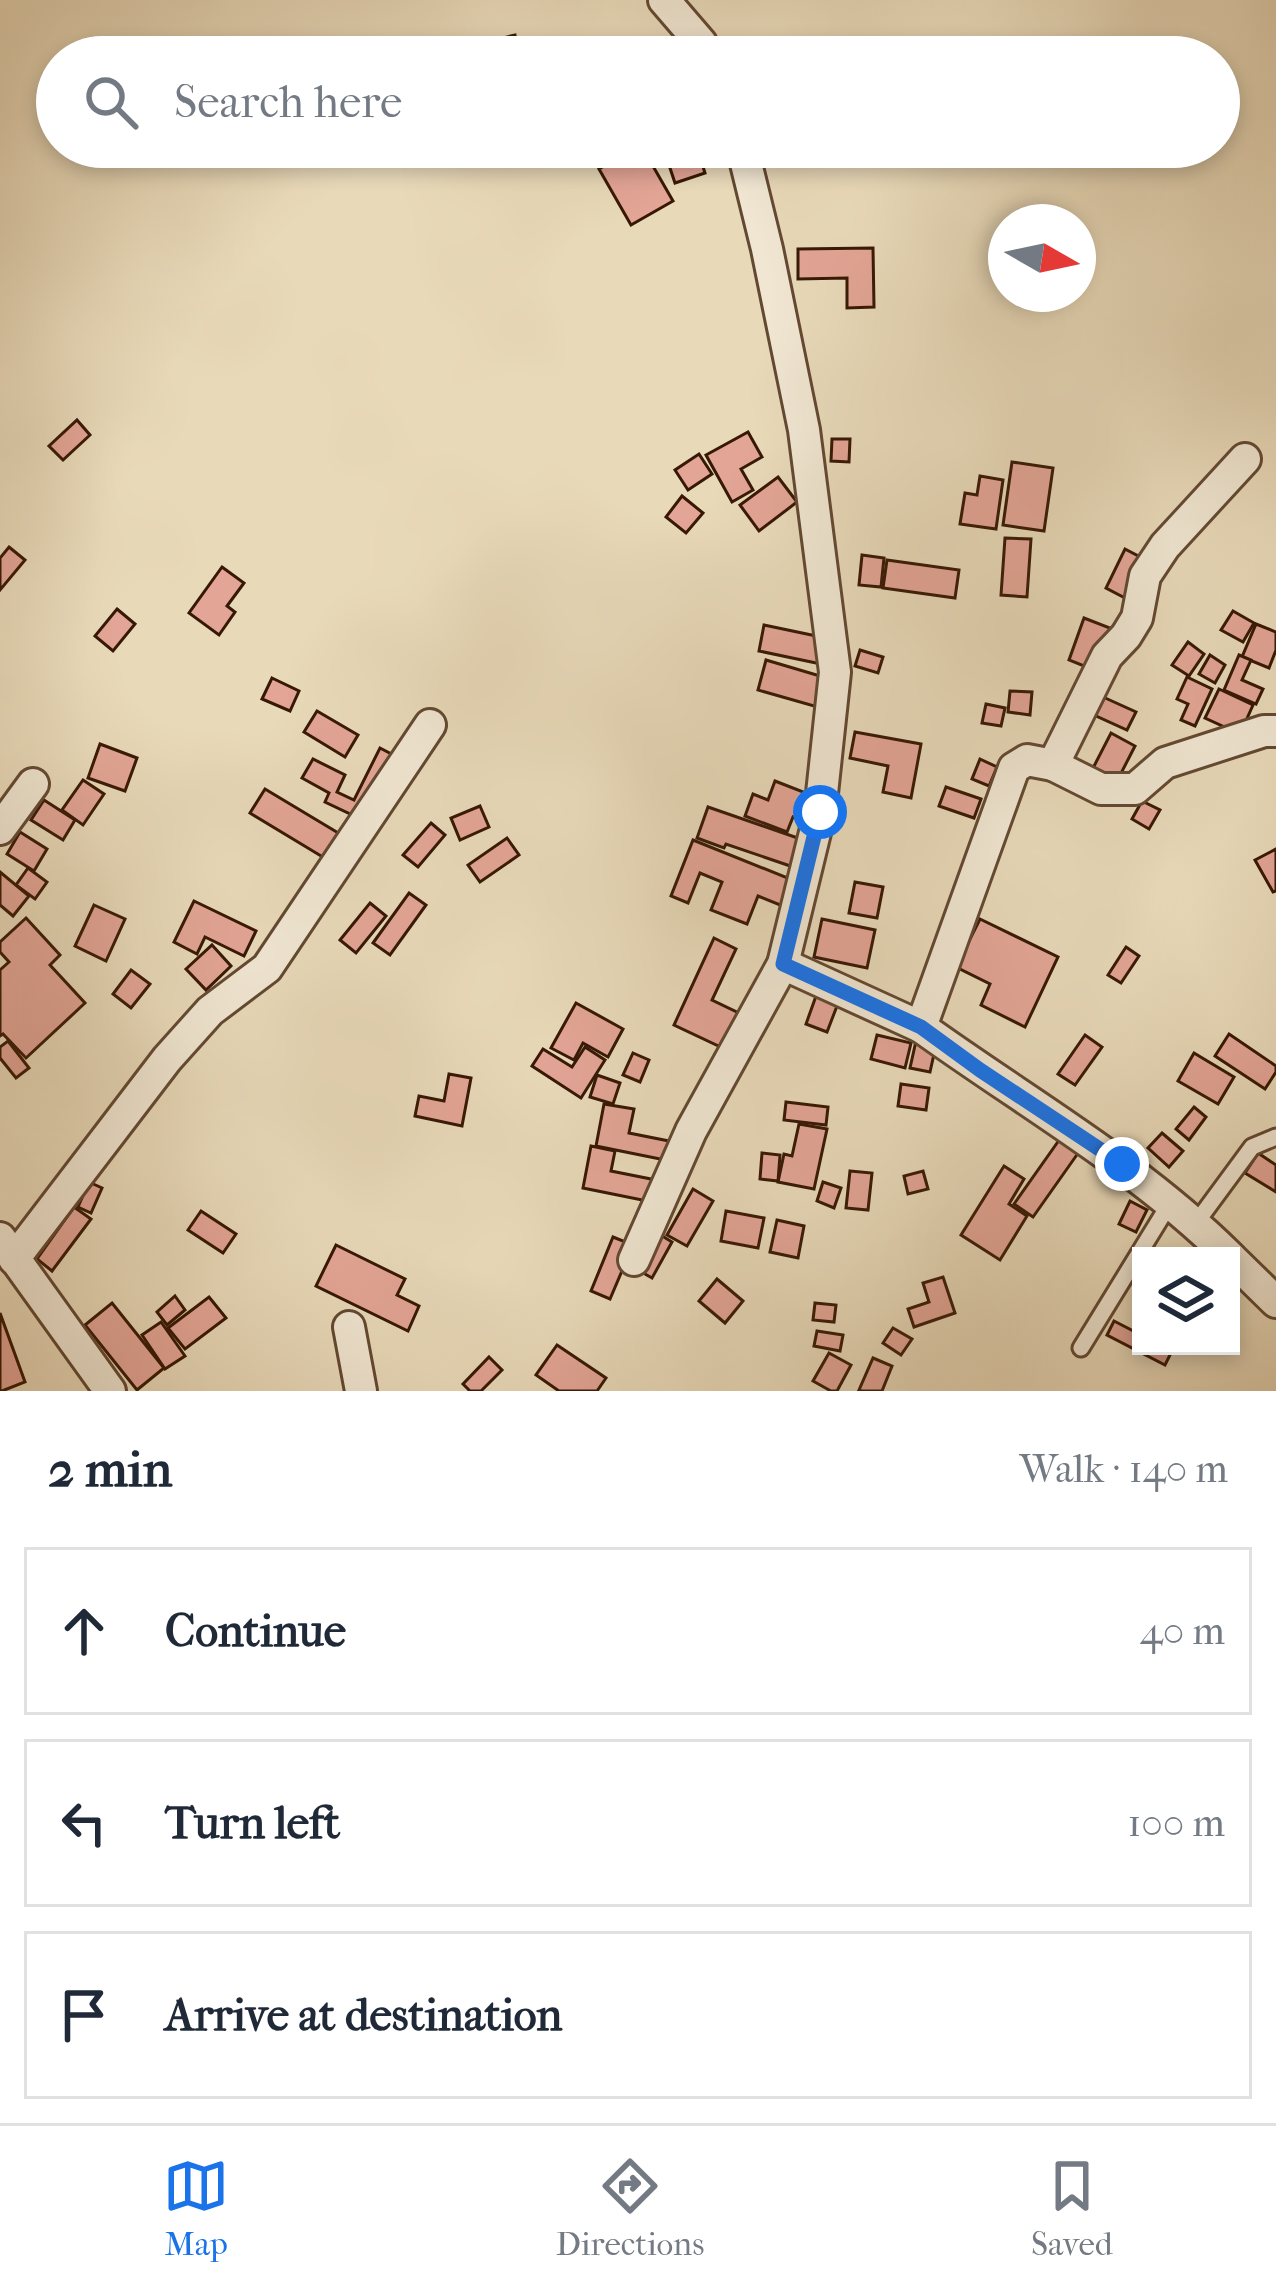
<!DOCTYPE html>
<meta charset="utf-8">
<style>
:root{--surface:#fff;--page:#f6f6f7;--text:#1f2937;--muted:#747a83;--line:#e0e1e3;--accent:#1a73e8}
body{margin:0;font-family:"IM FELL French Canon",serif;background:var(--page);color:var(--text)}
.controls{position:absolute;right:36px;bottom:36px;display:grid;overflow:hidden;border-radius:0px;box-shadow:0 6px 18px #0003}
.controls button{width:108px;height:108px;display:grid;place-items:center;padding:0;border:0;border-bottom:3px solid var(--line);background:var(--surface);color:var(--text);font:60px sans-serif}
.compass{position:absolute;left:988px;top:204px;width:108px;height:108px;border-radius:50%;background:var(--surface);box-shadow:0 6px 18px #0003;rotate:99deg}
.stop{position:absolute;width:36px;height:36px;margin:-27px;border:9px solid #1a73e8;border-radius:50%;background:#fff}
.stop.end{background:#1a73e8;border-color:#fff;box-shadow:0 3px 12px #0008}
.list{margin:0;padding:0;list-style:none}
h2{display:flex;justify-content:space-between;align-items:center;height:156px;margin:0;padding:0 48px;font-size:51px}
h2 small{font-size:39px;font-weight:400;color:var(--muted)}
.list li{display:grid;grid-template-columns:78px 1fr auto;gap:36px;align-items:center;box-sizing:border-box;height:168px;margin:0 24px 24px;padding:0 24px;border:3px solid var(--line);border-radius:0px}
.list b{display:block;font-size:45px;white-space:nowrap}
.list em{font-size:39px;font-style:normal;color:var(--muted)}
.icon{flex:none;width:66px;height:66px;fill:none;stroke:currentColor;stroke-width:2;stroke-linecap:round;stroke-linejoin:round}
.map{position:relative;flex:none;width:1276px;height:1391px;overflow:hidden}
.search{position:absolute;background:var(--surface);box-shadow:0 6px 18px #0003;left:36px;right:36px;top:36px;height:132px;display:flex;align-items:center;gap:30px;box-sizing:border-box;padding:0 42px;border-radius:66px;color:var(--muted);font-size:45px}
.sheet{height:732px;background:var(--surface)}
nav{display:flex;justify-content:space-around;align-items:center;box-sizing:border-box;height:168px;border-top:3px solid var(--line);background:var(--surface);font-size:33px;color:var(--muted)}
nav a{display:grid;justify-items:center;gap:6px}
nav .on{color:var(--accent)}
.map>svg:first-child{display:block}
</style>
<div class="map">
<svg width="1276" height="1391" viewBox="0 0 1276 1391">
<rect width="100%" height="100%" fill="#e8d9b9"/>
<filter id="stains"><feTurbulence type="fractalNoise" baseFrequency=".00167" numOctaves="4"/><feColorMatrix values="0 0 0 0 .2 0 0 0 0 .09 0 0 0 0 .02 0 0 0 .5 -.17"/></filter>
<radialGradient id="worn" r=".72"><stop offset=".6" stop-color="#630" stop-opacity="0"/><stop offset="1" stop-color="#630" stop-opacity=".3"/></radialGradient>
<g fill="#e3a596" stroke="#371805" stroke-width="3">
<path d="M515 35 520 57H484L481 43Z"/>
<path d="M636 147H642L673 201 631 225 599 169Z"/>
<path d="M663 147H697L705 173 675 183Z"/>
<path d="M873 248 874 307 847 308V278L798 279V249Z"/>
<path d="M77 420 90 435 63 460 49 446Z"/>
<path d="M748 432 762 457 741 469 753 490 732 502 706 455Z"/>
<path d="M832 439H850L849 462 831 461Z"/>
<path d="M699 454 712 474 688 490 675 470Z"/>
<path d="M1012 462 1053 468 1044 531 1003 525Z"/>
<path d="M980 476 1003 480 996 529 960 524 965 493 977 495Z"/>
<path d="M778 477 797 502 759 531 740 505Z"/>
<path d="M682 496 703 513 686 533 666 517Z"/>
<path d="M1005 538 1031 539 1027 597 1001 595Z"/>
<path d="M9 547 25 560 0 590V558Z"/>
<path d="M1125 549 1144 559 1125 598 1106 588Z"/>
<path d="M862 555 884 558 881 587 859 585Z"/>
<path d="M887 560 959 570 955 598 883 588Z"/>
<path d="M222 567 244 583 227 606 235 612 219 635 189 613Z"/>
<path d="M117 609 135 624 113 651 95 636Z"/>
<path d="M1233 611 1254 623 1243 642 1221 630Z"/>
<path d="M1084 618 1110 628 1094 670 1069 660Z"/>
<path d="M1256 624 1276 632V650L1269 668 1242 657Z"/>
<path d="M764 625 840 641 835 667 759 651Z"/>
<path d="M1188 642 1204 654 1189 676 1172 665Z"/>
<path d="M860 650 883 657 878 673 855 666Z"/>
<path d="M1210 655 1225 665 1215 683 1199 674Z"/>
<path d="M1239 655 1251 660 1242 680 1263 689 1256 704 1224 690Z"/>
<path d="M766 660 837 681 828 710 758 690Z"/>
<path d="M1187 677 1212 689 1195 726 1181 720 1188 704 1177 699Z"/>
<path d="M272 678 299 691 290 711 262 699Z"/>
<path d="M1219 689 1253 705 1240 734 1205 718Z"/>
<path d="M1010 691 1032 692 1030 715 1008 712Z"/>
<path d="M1103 697 1136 712 1127 730 1094 715Z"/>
<path d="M986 704 1005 708 1001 726 982 723Z"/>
<path d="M317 711 358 735 345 757 304 732Z"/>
<path d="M855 732 921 744 911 798 883 792 888 766 850 758Z"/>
<path d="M1111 733 1135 746 1115 785 1091 772Z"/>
<path d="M100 744 137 758 125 791 88 778Z"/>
<path d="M380 748 397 757 365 821 325 802 329 793 302 778 313 759 345 775 337 792 354 800Z"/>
<path d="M980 759 997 767 989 786 972 779Z"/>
<path d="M83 780 104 794 83 825 62 810Z"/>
<path d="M775 781 829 802 820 827 793 817 787 832 745 816 753 794 768 800Z"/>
<path d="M946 787 981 799 974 818 939 806Z"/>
<path d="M265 789 345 837 331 862 250 813Z"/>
<path d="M44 800 75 820 63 840 31 820Z"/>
<path d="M1142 801 1160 810 1149 829 1132 819Z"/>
<path d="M480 806 489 827 460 840 451 818Z"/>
<path d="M708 807 815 844 805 871 726 844 724 848 697 838Z"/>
<path d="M431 823 445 835 418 867 403 855Z"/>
<path d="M20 832 47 849 34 871 7 854Z"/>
<path d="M507 838 519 855 480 882 468 865Z"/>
<path d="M693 840 805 885 795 911 758 896 747 924 711 910 722 882 700 873 688 903 671 896Z"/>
<path d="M1276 849V891L1273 892 1255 860Z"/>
<path d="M28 868 47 882 35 899 16 885Z"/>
<path d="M0 872 29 896 13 916 0 905Z"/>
<path d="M855 882 883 887 877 918 849 913Z"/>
<path d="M409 893 426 905 390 955 373 943Z"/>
<path d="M194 901 256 931 244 956 205 937 197 954 174 942Z"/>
<path d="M370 903 386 916 356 953 340 940Z"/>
<path d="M94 905 125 919 106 961 75 946Z"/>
<path d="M26 918 60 955 50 965 85 1003 26 1058 3 1034 0 1036V970L9 962 0 952V942Z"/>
<path d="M822 919 875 930 867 968 814 957Z"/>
<path d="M980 919 1058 957 1025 1027 981 1005 990 984 956 967Z"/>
<path d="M714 938 736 949 712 1000 743 1015 727 1050 674 1025Z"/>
<path d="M212 945 231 966 206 990 186 969Z"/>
<path d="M1126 947 1139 956 1121 983 1108 975Z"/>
<path d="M131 970 150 984 131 1008 113 994Z"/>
<path d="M820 985 842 993 827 1032 806 1024Z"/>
<path d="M576 1003 623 1029 608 1057 583 1043 574 1060 551 1048Z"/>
<path d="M1229 1034 1276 1066V1072L1265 1089 1215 1056Z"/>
<path d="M877 1035 911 1043 905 1068 871 1059Z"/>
<path d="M1085 1035 1102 1047 1075 1085 1058 1074Z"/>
<path d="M8 1041 29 1068 16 1078 0 1058V1047Z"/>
<path d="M916 1041 936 1045 930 1072 910 1068Z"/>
<path d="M585 1047 605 1060 581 1098 532 1066 543 1049 572 1067Z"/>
<path d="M633 1053 649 1060 640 1082 623 1075Z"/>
<path d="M1194 1053 1234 1077 1218 1104 1178 1081Z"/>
<path d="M449 1074 471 1078 462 1126 415 1116 419 1096 444 1101Z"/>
<path d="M597 1075 620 1083 613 1104 590 1097Z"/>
<path d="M901 1084 929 1088 926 1110 898 1106Z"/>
<path d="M786 1102 828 1107 826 1125 784 1120Z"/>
<path d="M604 1104 634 1109 629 1133 674 1142 670 1161 596 1146Z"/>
<path d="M1194 1107 1206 1117 1189 1140 1176 1129Z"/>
<path d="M799 1124 827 1129 814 1189 778 1182 784 1154 792 1156Z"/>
<path d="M1162 1133 1183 1151 1169 1167 1148 1148Z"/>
<path d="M1062 1136 1081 1149 1033 1217 1014 1204Z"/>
<path d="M591 1146 615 1151 611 1171 656 1180 652 1202 583 1188Z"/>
<path d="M762 1153 780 1155 778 1181 760 1179Z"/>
<path d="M1258 1153 1276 1165V1192L1245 1173Z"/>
<path d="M1004 1166 1024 1179 1009 1204 1027 1216 1000 1260 961 1235Z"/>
<path d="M850 1171 872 1173 868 1210 846 1208Z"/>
<path d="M923 1171 928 1189 908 1194 904 1176Z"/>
<path d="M89 1182 102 1188 91 1213 78 1207Z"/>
<path d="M823 1182 841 1188 834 1208 817 1201Z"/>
<path d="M693 1189 713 1201 687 1246 667 1235Z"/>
<path d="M1130 1201 1147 1210 1136 1232 1119 1224Z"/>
<path d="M74 1207 91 1219 52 1271 37 1259Z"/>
<path d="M201 1211 236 1234 223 1253 188 1230Z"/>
<path d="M726 1211 764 1218 758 1248 721 1241Z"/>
<path d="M777 1220 804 1226 798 1258 770 1252Z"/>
<path d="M659 1234 672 1242 652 1278 638 1270Z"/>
<path d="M613 1237 633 1245 610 1299 591 1291Z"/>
<path d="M336 1245 405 1279 397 1295 419 1306 408 1331 316 1286Z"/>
<path d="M943 1277 955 1313 914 1327 908 1309 929 1302 923 1283Z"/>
<path d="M717 1279 743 1301 725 1323 699 1301Z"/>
<path d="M175 1296 185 1310 167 1325 157 1312Z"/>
<path d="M209 1297 226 1318 185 1349 168 1328Z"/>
<path d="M112 1303 164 1368 137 1390 85 1325Z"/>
<path d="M815 1303 836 1305 834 1322 813 1320Z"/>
<path d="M0 1313 25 1382 2 1391H0Z"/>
<path d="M1114 1321 1141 1335V1346H1162L1172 1351 1165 1365 1107 1335Z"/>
<path d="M161 1322 185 1356 165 1369 142 1335Z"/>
<path d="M893 1328 912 1339 901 1355 883 1343Z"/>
<path d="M817 1331 843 1335 840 1351 814 1346Z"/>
<path d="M557 1345 606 1378 597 1391H559L536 1375Z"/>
<path d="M829 1353 851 1365 837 1391H831L813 1381Z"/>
<path d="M489 1357 502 1370 481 1391H470L463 1384Z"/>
<path d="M873 1358 892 1366 882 1391H862L859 1390Z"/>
</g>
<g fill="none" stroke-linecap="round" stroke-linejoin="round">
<g stroke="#634832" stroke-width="21">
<g id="service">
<path d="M1196 1223 1252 1147 1276 1137"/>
<path d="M1081 1348 1170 1203"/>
</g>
</g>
<g stroke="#634832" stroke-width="36">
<g id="minor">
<path d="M664 0 701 43 708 57"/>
<path d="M1053 765 1101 789H1135L1165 763 1264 731H1276"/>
<path d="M0 829 33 784"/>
<path d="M783 964 921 1027"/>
<path d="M0 1238 110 1391"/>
<path d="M1229 1256C1137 1165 1025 1102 921 1027L1014 768 1027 760 1053 765 1107 656 1126 636 1137 618 1145 576 1165 546 1245 459"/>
<path d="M1231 1258 1276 1302"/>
<path d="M14 1259 167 1059 210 1011 267 968 430 725"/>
<path d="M634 1260 691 1131 783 964 820 812 835 672 804 430 767 249 742 147"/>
<path d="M349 1327 361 1391"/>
</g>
</g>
<use href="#service" stroke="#f0e6d2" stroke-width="15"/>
<use href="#minor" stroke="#f0e6d2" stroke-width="30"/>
</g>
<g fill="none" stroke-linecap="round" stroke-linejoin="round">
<path stroke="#1a73e8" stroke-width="15" d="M820 812 783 964 921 1027 980 1070 1122 1164"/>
</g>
<rect width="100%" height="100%" filter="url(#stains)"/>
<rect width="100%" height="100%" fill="url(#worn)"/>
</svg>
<div class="controls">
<button><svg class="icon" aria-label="layers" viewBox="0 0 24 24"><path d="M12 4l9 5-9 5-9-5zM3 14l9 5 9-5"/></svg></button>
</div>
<svg class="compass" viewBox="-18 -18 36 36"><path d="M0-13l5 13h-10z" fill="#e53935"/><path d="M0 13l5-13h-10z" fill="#747a83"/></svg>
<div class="stop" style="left:820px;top:812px"></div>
<div class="stop end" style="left:1122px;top:1164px"></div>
<div class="search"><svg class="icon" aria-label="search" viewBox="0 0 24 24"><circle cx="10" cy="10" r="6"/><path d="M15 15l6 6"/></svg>Search here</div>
</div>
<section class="sheet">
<h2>2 min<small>Walk · 140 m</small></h2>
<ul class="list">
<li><svg class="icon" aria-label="ahead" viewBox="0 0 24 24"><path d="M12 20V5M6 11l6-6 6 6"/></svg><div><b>Continue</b></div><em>40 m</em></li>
<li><svg class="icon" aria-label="left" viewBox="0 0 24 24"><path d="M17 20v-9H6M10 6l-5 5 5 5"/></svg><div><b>Turn left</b></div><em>100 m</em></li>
<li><svg class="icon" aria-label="arrive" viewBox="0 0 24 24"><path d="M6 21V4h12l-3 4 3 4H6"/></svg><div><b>Arrive at destination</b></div></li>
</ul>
</section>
<nav>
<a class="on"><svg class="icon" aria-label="map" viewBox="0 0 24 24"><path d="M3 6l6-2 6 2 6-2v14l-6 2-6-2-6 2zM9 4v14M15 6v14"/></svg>Map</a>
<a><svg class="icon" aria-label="directions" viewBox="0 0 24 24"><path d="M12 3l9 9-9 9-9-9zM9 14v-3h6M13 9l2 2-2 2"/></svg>Directions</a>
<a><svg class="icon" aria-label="saved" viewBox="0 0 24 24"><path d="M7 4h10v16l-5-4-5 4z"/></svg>Saved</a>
</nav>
